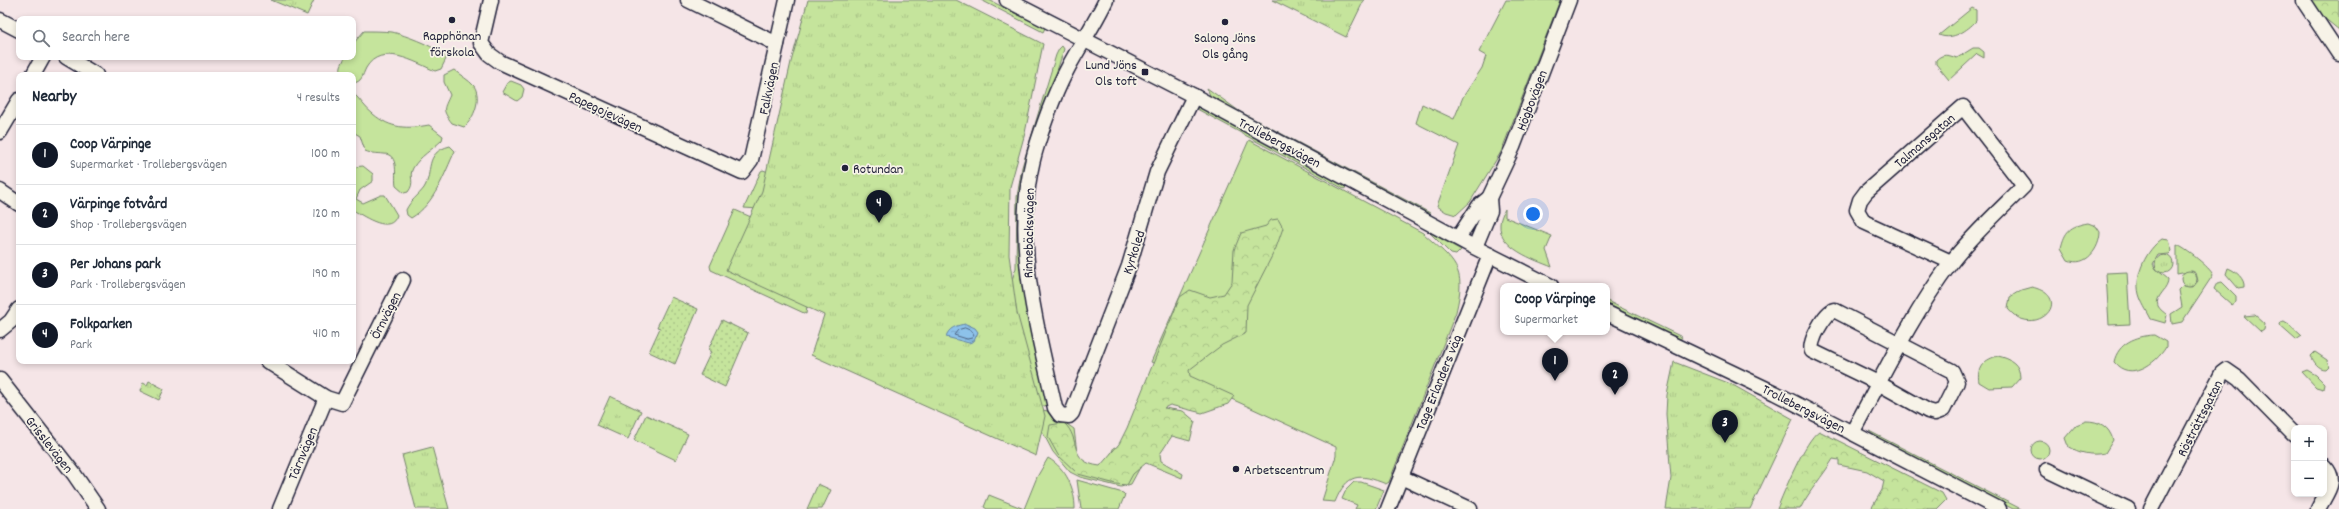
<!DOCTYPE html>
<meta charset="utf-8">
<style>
:root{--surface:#fff;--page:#f6f6f7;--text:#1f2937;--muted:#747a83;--line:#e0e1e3;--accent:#111827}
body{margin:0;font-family:Dekko,sans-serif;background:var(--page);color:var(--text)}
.controls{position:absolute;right:12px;bottom:12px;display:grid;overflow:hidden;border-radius:8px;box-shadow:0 2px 6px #0003}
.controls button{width:36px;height:36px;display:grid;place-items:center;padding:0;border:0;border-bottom:1px solid var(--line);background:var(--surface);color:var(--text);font:20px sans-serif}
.you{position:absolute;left:1533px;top:214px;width:14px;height:14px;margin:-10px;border:3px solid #fff;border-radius:50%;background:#1a73e8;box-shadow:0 0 0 6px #1a73e833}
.badge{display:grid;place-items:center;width:26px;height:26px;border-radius:50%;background:var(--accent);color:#fff;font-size:13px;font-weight:700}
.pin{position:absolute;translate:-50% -33px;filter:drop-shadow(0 1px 2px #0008)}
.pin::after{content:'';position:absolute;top:21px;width:14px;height:12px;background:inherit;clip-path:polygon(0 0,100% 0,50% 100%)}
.popup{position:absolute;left:1500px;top:283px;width:110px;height:52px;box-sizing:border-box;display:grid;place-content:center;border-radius:8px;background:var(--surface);filter:drop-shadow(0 1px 3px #0005);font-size:13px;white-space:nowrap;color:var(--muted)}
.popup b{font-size:15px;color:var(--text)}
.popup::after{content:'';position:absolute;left:50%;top:100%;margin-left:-8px;border:8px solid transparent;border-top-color:var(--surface)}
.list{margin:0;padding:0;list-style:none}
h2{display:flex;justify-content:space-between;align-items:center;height:52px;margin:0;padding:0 16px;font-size:17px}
h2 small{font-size:13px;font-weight:400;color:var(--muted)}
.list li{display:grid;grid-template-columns:26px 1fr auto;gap:12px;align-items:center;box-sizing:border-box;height:60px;padding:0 16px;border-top:1px solid var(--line)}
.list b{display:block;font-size:15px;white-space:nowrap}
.list p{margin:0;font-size:13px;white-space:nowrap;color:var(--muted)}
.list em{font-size:13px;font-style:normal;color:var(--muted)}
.icon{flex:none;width:22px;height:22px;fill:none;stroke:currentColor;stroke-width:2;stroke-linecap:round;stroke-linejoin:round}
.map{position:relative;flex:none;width:2339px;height:509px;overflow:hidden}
.search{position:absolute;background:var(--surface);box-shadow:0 2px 6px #0003;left:16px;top:16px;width:340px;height:44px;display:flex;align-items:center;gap:10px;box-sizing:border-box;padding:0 14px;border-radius:8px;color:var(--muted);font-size:15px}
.panel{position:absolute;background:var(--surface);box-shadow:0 2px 6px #0003;left:16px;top:72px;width:340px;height:292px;border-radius:8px}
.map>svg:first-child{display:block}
</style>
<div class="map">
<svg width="2339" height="509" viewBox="0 0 2339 509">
<defs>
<pattern id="forest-crowns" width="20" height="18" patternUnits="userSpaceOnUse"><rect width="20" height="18" fill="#c5e49c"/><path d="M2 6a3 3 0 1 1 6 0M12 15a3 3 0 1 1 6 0" fill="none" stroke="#a9c387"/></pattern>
<pattern id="park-tufts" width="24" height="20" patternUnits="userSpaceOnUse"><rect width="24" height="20" fill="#c5e49c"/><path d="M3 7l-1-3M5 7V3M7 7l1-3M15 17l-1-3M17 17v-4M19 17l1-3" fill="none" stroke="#a9c387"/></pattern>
<pattern id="garden-dots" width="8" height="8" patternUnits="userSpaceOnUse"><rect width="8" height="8" fill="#c5e49c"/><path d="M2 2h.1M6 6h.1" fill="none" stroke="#a9c387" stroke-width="1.8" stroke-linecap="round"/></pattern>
<pattern id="water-ripples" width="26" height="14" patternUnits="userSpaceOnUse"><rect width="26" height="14" fill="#8dc2ea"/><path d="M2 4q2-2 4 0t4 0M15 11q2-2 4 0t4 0" fill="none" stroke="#79a6ca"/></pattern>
</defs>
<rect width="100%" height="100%" fill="#f5e5e7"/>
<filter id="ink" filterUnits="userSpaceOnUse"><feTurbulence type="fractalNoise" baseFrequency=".025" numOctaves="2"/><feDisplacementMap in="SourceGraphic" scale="8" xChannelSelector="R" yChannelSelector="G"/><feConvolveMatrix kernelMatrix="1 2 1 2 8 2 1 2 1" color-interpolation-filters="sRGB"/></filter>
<g filter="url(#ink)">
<g fill="#c5e49c" stroke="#74836c">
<path d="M981 0H989L1045 28 1043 32Z"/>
<path d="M1506 0H1560L1501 152 1470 202 1456 215 1446 212 1437 206 1459 145 1416 123 1422 104 1454 119 1463 97 1482 68 1486 56 1479 52Z"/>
<path d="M1972 8 1976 10V21C1968 30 1952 41 1939 35Z"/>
<path d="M364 31C373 31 383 31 392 32 402 34 444 49 446 59L441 69 435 71C415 62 381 42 366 68 362 76 362 82 353 83V75H340L341 66 345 57H353V44Z"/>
<path d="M1062 46 1064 49 1048 99 1020 223 1021 280 1049 405 1039 407 1007 294 1016 268 1017 197 1022 167 1056 55 1059 49Z"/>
<path d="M1973 48H1979L1984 52V58L1977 54 1949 80 1936 64V60C1943 53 1948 55 1957 58Z"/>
<path d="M454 70C460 75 469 80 474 86 482 98 474 119 464 127L452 123C441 109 444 109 450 95L444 82V75Z"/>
<path d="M511 81 521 85 524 89 522 97 517 101 502 92 507 83Z"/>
<path d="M1207 88 1239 111 1430 213V215L1224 106 1211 98Z"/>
<path d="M353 93C360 99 365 108 373 114 391 129 407 129 429 125L443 136 442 140C432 150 420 156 413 168 408 177 416 182 408 192L404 193 396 186C394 177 400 154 384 154 377 153 372 154 365 151L360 136 353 132Z"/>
<path d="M1198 107 1347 187 1344 189 1197 109Z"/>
<path d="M1249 140 1423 233C1455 262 1467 267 1456 312L1389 482 1386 484C1359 473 1347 473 1335 502L1322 501 1336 456V447L1151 362Z"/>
<path d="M450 146 455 151C444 174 435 204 411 218L407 215 406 210C410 201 418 196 424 188 434 172 423 153 450 146Z"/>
<path d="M363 166 373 174V181L360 190 356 199 363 203 381 195H385L397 215C391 235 365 217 353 210V167Z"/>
<path d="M763 170 782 177 758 209 744 208 761 171Z"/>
<path d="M1505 209V217L1552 236 1546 250 1552 267C1535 260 1498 248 1500 224 1500 219 1503 213 1505 209Z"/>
<path d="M735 210 751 217 807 305 806 314 711 270 710 266Z"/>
<path d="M2088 223 2096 226 2100 232C2100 248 2086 268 2068 260L2061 248C2065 231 2070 226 2088 223Z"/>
<path d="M1429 232 1461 250 1456 255 1451 254Z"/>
<path d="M2162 239 2169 240 2172 251 2169 254 2158 255 2153 264 2156 269 2168 279C2169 290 2154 296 2158 306 2160 310 2164 312 2167 315L2165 323 2151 319C2147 311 2141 302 2139 294 2134 275 2147 249 2162 239Z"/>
<path d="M2177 245C2185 248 2211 268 2213 275L2182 322 2172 324 2171 314 2182 307 2179 290 2183 286 2193 287 2198 281 2196 273 2192 271 2177 274Z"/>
<path d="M2228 268C2236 271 2245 279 2244 287L2238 288 2226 274Z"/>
<path d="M2127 272 2130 324 2109 325 2106 273Z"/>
<path d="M2222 282 2236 296V302L2232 305 2214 289 2217 283Z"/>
<path d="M2032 287C2077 298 2034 341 2008 309L2010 297 2021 290Z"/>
<path d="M1607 301 1682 337 1680 340 1607 304Z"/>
<path d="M2255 315 2265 324 2264 330 2261 332 2244 316Z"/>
<path d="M2284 321 2289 324 2302 336 2296 340 2279 325 2280 322Z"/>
<path d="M2154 335 2166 342V347C2156 364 2130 382 2114 362 2118 343 2136 336 2154 335Z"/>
<path d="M2315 352 2327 360 2329 366 2326 369C2318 369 2314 362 2311 356Z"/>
<path d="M1998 356C2011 359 2020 364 2020 378L2012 387 1989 388 1979 382C1976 367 1985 359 1998 356Z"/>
<path d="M2307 370 2316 375 2324 383 2323 389 2316 387 2302 372Z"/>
<path d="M1042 410 1048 411 1074 429 1078 461 1103 471 1114 447 1144 460 1131 484 1121 487 1080 477 1070 472 1053 452 1043 433 1039 424Z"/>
<path d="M646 415 688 434 676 460 634 440Z"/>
<path d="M2086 421C2099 421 2109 426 2113 440L2105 453C2091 456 2079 453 2068 446L2065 438 2076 425Z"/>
<path d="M1869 431 2021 509H2013L1877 438Z"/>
<circle cx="2040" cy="450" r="9"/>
<path d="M1048 458C1067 469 1075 489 1075 509H987L984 507 989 495 1024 509 1037 477Z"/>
<path d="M1077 480 1123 493 1125 495 1119 509H1081Z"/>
<path d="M1354 482H1361L1384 490 1376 509H1355L1357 505 1342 499 1346 490Z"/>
</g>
<g fill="url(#forest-crowns)" stroke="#74836c">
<path d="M2312 0H2339V30L2323 17Z"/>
<path d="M1278 219 1283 228 1276 248 1247 305 1246 333 1222 345 1189 370 1190 376 1234 396 1228 404 1202 413 1170 405 1164 408 1183 411 1195 421 1190 441 1172 436 1160 454 1161 461 1183 474 1182 478 1146 463 1133 474 1127 485 1116 484 1078 474 1058 455 1048 437 1050 425 1064 423C1082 439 1067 462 1100 466L1119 444 1127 428 1180 297 1190 290 1210 297 1224 294 1232 282 1234 250 1241 233 1266 226 1271 220Z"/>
<path d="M1819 431 1942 493 1946 500 1937 509H1871L1882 490 1884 481 1867 471 1839 465V460L1833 459C1823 476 1809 491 1800 509H1777C1784 492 1805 440 1819 431Z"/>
</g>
<g fill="url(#park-tufts)" stroke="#74836c">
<path d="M271 0H314L307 15Z"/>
<path d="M808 0H956L1043 44 1025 133 1010 187 1009 255 1017 313 1045 416 1036 456 811 355 824 315 726 270 762 191 791 62Z"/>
<path d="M1272 0H1364L1346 37Z"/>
<circle cx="2164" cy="264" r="9"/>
<circle cx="2189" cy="279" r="8"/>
<path d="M1674 362 1731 384 1793 419 1750 509H1666L1671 478 1666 414 1667 395Z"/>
<path d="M149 381 164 389 159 400 140 391 143 383 147 385Z"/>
<path d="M610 396 641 411 628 439 597 425Z"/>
<path d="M432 447 449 509H416L402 455Z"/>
<path d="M818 484 831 490 822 509H807Z"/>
</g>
<g fill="url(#garden-dots)" stroke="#74836c">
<path d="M671 297 698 309 675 364 649 352 660 328 657 327Z"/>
<path d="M722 320 748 333 725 387 700 375 711 352 708 350Z"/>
</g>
<path fill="url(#water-ripples)" stroke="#6282a4" d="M966 324 975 328 978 332 974 341 969 343 946 337C948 328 957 325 966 324Z"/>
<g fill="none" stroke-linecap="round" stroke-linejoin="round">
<path stroke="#4d6281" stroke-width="1" d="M965 328 972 331 974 335 972 338 967 339 954 335 958 330Z"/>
<g stroke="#22223b" stroke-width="17">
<g id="minor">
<path d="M491 0 481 43 489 54 500 62 742 172 751 160 787 0"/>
<path d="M688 0 777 44"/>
<path d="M1007 0 1194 96 1470 245 1551 286"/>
<path d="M1106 0C1095 23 1081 44 1069 66 1056 90 1046 117 1038 142 1009 231 1036 321 1055 408L1060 415 1069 416 1072 413 1129 266 1157 172 1194 96"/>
<path d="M2303 0 2339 54"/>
<path d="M0 20 19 30"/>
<path d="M66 57 96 75"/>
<path d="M33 75 43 57"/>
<path d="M0 132 19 100"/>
<path d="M0 191 19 204"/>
<path d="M1489 198 1513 147 1569 0"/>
<path d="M1458 238 1479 206 1489 198 1490 211 1475 247"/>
<path d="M1834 310 1952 371 1957 382 1943 410 1935 413 1928 411 1878 383 1812 351C1808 343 1825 312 1834 310Z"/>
<path d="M1607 313 1775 393 1999 509"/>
<path d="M0 330 11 321 19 309"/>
<path d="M267 361 326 398 342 403 403 280"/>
<path d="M0 380 74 474 98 509"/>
<path d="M1852 433C1884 374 1910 318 1950 264 1970 237 2000 210 2024 186L1963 107 1866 192 1860 200 1857 210 1864 222 1951 262"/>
<path d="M2047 470 2128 509"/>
<path d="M1401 477 1470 509"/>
<path d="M280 509 326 398"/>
<path d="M1388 509 1490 255"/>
<path d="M2151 509 2222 373 2226 370 2239 379 2294 435"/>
<path d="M2318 509C2326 493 2339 481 2324 466"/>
</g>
</g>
<use href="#minor" stroke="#f7f3e8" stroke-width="14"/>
</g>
</g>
<g fill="#22223b" stroke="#f7f3e8" stroke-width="1.5">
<circle cx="452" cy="20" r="4"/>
<circle cx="1225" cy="22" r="4"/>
<rect x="1141" y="68" width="8" height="8" rx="2"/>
<circle cx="845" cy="168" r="4"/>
<circle cx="1236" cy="469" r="4"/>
</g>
<g text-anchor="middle" stroke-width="3.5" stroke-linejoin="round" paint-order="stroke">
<g font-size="14" fill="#22223b" stroke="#f7f3e8">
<text x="452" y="40">Rapphönan<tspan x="452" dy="16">förskola</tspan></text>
<text x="1225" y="42">Salong Jöns<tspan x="1225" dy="16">Ols gång</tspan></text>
<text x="1137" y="69" text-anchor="end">Lund Jöns<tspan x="1137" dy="16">Ols toft</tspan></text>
<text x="853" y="173" text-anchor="start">Rotundan</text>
<text x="1244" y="474" text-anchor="start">Arbetscentrum</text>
</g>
<g font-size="14" fill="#22223b" stroke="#f7f3e8">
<text transform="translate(768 88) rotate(-78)" y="5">Falkvägen</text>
<text transform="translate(1531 100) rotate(-69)" y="5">Högbovägen</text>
<text transform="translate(606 111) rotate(25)" y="5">Papegojevägen</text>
<text transform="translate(1924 140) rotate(-41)" y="5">Talmansgatan</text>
<text transform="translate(1280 142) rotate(28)" y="5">Trollebergsvägen</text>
<text transform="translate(1028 233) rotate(-89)" y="5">Rinnebäcksvägen</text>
<text transform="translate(1133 252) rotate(-72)" y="5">Kyrkoled</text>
<text transform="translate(385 315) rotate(-63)" y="5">Örnvägen</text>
<text transform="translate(1438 382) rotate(-68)" y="5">Tage Erlanders väg</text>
<text transform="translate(1804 408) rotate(27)" y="5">Trollebergsvägen</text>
<text transform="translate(2199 418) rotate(-63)" y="5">Rösträttsgatan</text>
<text transform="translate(50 444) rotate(52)" y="5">Grisslevägen</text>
<text transform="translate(302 453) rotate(-67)" y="5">Tärnvägen</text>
</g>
</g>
</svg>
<div class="controls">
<button>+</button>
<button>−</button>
</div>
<div class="you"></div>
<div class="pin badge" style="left:1555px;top:381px">1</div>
<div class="popup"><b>Coop Värpinge</b>Supermarket</div>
<div class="pin badge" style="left:1615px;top:395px">2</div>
<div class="pin badge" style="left:1725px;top:443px">3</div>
<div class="pin badge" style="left:879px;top:223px">4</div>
<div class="search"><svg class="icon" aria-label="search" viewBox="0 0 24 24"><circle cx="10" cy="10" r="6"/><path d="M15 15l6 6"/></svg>Search here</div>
<section class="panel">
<h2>Nearby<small>4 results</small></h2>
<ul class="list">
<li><span class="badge">1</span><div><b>Coop Värpinge</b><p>Supermarket · Trollebergsvägen</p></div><em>100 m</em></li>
<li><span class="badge">2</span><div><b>Värpinge fotvård</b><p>Shop · Trollebergsvägen</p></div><em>120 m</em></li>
<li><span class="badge">3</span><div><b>Per Johans park</b><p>Park · Trollebergsvägen</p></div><em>190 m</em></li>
<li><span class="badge">4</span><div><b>Folkparken</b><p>Park</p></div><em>410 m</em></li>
</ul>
</section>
</div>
